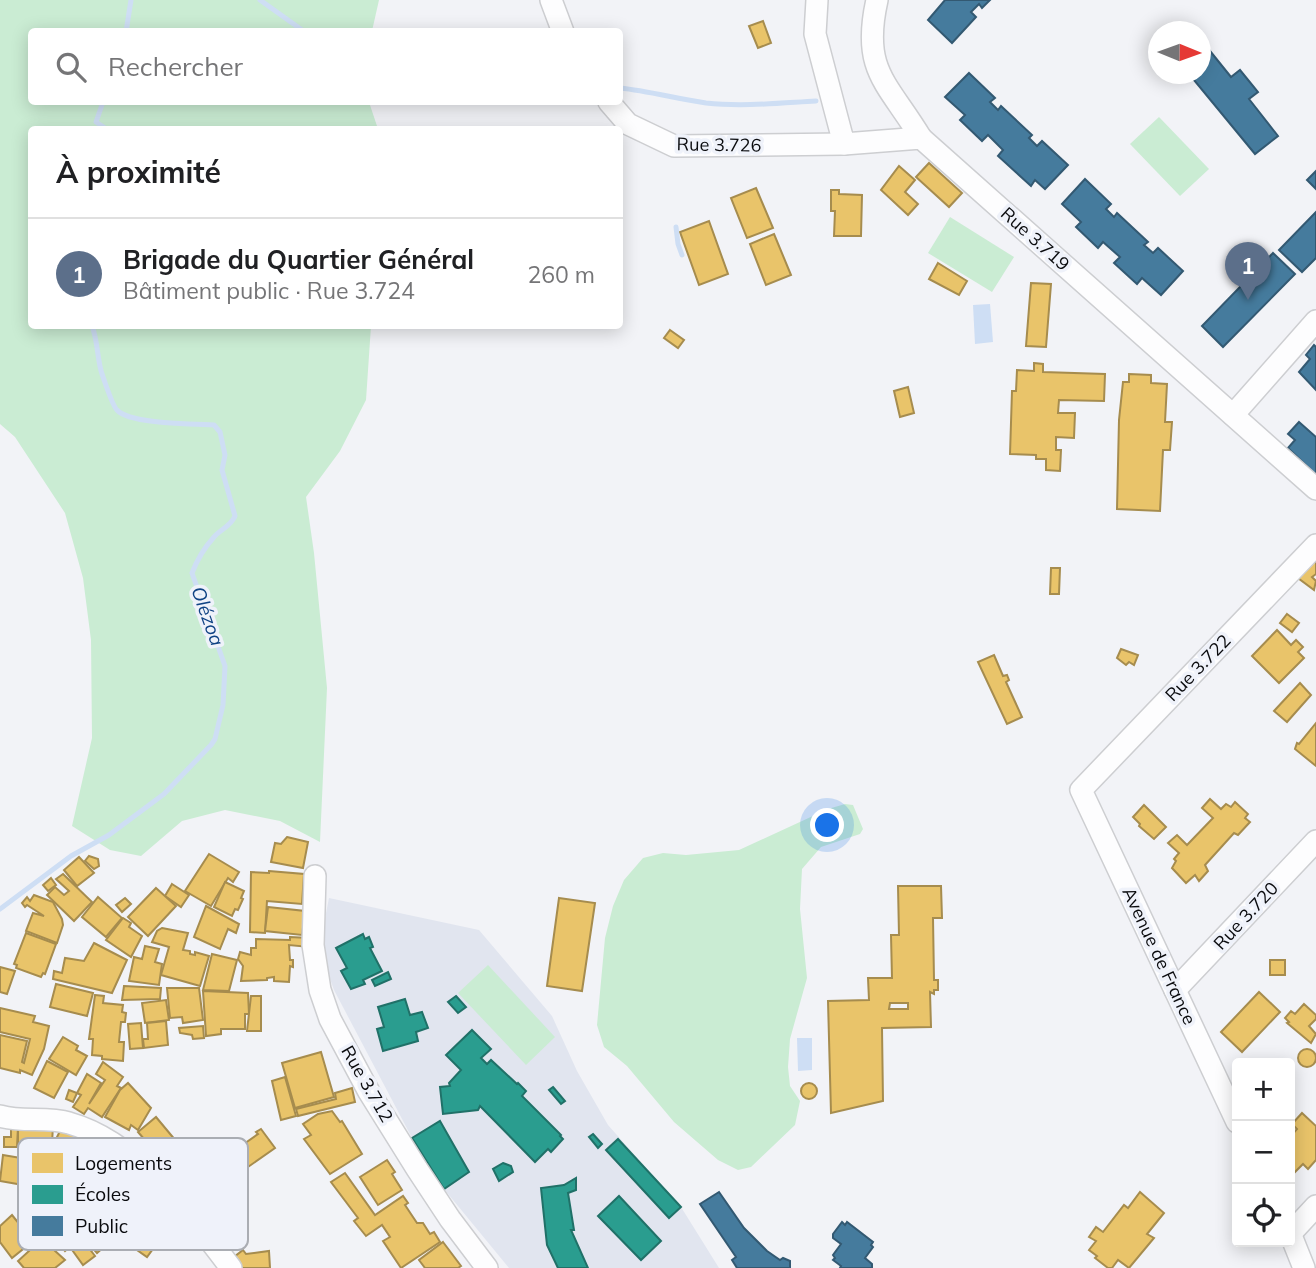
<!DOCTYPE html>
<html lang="fr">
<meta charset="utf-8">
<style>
:root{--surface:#fff;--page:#f2f2f2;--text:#202124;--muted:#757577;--line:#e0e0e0;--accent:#0b8043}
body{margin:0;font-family:Mulish,sans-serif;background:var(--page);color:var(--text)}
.controls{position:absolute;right:21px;bottom:21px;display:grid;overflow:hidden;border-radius:7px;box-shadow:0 4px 18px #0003}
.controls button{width:63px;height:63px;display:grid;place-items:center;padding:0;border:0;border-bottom:2px solid var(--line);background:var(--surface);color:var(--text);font:35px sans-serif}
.compass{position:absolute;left:1148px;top:21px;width:63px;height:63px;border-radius:50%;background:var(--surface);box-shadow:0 4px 18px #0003;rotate:91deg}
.you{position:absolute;left:828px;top:826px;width:24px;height:24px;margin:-18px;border:5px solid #fff;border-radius:50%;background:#1a73e8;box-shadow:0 0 0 10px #1a73e833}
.badge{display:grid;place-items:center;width:46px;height:46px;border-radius:50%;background:var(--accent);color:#fff;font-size:23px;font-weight:700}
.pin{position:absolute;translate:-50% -58px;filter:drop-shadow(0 2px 4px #0008)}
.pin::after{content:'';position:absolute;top:37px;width:24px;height:21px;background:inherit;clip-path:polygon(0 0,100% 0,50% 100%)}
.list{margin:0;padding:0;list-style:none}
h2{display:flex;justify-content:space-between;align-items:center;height:91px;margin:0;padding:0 28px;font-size:30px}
h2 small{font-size:23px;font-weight:400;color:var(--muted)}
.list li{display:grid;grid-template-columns:46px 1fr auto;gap:21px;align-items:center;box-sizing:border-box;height:112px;padding:0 28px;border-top:2px solid var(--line)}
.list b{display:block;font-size:26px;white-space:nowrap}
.list p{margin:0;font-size:23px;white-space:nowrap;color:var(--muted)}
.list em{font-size:23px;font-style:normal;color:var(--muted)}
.icon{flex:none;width:38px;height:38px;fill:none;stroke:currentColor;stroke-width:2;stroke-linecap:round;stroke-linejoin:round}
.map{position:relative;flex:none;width:1316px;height:1268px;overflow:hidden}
.search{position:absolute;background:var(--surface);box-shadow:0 4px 18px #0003;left:28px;top:28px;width:595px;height:77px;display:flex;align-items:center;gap:18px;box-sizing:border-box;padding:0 24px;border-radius:7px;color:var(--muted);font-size:26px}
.panel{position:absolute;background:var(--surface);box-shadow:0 4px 18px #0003;left:28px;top:126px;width:595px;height:203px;border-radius:7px}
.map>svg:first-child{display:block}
</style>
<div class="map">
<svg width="1316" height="1268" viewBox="0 0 1316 1268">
<rect width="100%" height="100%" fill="#f2f3f7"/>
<path fill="#e1e5ef" d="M329 898 479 930 552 1016 577 1071 608 1125 681 1207 719 1268H509L430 1172 334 990 319 948Z"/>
<g fill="#caecd3">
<path d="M0 0H379L372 31 32 32V102H369L378 129 32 130V326H371L366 400 340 451 306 497 314 553 327 688 320 842 280 821 225 810 182 821 141 856 110 850 72 826 92 738 91 640 83 578 65 513 15 437 0 424Z"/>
<path d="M1159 117 1209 169 1180 196 1130 144Z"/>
<path d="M950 217 1014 257 992 292 928 253Z"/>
<path d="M845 804 853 805 863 829 860 834 821 847 802 869 800 909 807 978 790 1039 788 1067 790 1086 800 1101 795 1125 751 1167 738 1170 718 1160 674 1122 627 1066 604 1047 597 1025 605 938 613 906 624 880 643 858 663 853 686 855 739 850 828 809Z"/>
<path d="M488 965 555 1037 526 1065 458 993Z"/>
</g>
<g fill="#cedef4">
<path d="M990 304 993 342 975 344 973 305Z"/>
<path d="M797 1038H812V1070L798 1071Z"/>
</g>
<g fill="#e9c46a" stroke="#a68c4e" stroke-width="2" fill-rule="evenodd">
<path d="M763 21 771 43 758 48 749 26Z"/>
<path d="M929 163 962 193 949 207 916 177Z"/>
<path d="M899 166 915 180 905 192 918 204 908 215 881 190Z"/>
<path d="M756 188 773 228 747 238 731 198Z"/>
<path d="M831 190H839V194L862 195 861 236H834L835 211H831Z"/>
<path d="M709 221 728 274 699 285 680 232Z"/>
<path d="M774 234 791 275 766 285 750 244Z"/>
<path d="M938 263 967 281 959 295 929 279Z"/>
<path d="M1031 283 1051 284 1046 347 1026 346Z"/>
<path d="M670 330 684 340 678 348 664 338Z"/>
<path d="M1034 363 1043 364V372L1105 374 1104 401 1059 400 1058 413H1075L1074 438 1056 437V450H1061L1060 471 1046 470V459H1036V455L1010 454 1012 391H1016L1017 370 1034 371Z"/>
<path d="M1129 374 1151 375V383L1167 384 1165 422H1172L1170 450H1163L1160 511 1117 509 1119 420 1123 382H1129Z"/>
<path d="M908 387 914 413 900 417 894 391Z"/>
<path d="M1314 560 1316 562V574L1312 577 1316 581 1314 590 1298 578Z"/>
<path d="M1051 568H1060L1059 594H1050Z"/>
<path d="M1287 614 1299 623 1292 632 1280 623Z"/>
<path d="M1277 630 1291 645 1296 640 1303 647 1298 652 1304 658 1279 683 1252 656Z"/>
<path d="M1121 649 1138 655 1134 665 1129 662 1126 665 1117 658Z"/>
<path d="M994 655 1003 676 1007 675 1009 680 1006 682 1022 717 1007 724 978 662Z"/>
<path d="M1300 683 1311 695 1287 722 1274 711Z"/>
<path d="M1316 723V766L1295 749 1297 743 1299 744Z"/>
<path d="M1210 799 1221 809 1226 804 1231 807 1235 802 1248 814 1245 818 1250 822 1238 835 1234 833 1205 865 1208 871 1199 881 1195 875 1186 883 1172 868 1176 861 1174 859 1179 853 1168 843 1177 835 1187 845 1213 818 1202 808Z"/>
<path d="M1144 805 1166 827 1154 839 1139 826 1140 824 1133 817Z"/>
<path d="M287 837 308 842 303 868 271 862 275 843 281 844Z"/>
<path d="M209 854 239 872 233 882 228 878 211 906 185 891Z"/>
<path d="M89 856 98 859 99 866 94 869 85 861Z"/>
<path d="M79 857 94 873 77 886 64 870Z"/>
<path d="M269 871 304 874 302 904 267 901 265 933 250 932 251 872 269 873Z"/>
<path d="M63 874 92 902 74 921 47 895 55 887 64 895 69 891 56 879Z"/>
<path d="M51 878 56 885 48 891 43 885Z"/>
<path d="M225 882 244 891 241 898 243 899 238 910 235 909 232 916 214 907Z"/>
<path d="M172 884 189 895 181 907 165 896Z"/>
<path d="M898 886H941L942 918H933L934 980H938V990H934V994L930 992 931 1027 882 1028 883 1101 831 1113 828 1001 869 1000 868 978H892L891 935H899ZM890 1003H908V1009H889Z"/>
<path d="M156 888 176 906 148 936 128 917Z"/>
<path d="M34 895 53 902 62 919 63 925 57 943 26 931 33 913 44 916 27 905 25 907 22 903 27 897 30 901Z"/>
<path d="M98 897 122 918 106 937 82 917Z"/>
<path d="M125 898 131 904 122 912 116 905Z"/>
<path d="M559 898 595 903 582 991 547 986Z"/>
<path d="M206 906 239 924 236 933 228 929 220 949 194 937Z"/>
<path d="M268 907 305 911 302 935 265 931Z"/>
<path d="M123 918 131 923 129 927 142 936 131 957 106 940Z"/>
<path d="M162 928 188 933 183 950 190 951V954L195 955V952L209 956 200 986 161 975 169 947 152 942 157 931Z"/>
<path d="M26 933 56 944 45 974 43 973 41 977 16 968 17 965 14 964Z"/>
<path d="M290 937 309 938V947L289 945 290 960H293V967L290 966 289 982 274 981V977L267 978V980L241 981 243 966 238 959 240 952 251 955V948H256V939L290 940Z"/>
<path d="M94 943 127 960 112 993 53 979 54 971 62 973 65 958 84 961Z"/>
<path d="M145 946 159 949 155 962 162 964 159 985 129 981 134 957 142 959Z"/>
<path d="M212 954 237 960 229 991 203 990Z"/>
<rect x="1270" y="960" width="15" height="15"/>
<path d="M0 967 15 971 7 994 0 992Z"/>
<path d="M56 984 93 993 87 1016 50 1007Z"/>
<path d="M124 986 161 988 160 999 122 1000Z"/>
<path d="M167 988H199L203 1020 183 1023 182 1017 170 1018Z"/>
<path d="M203 991 248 993 249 1014H245V1029H221V1034L206 1036Z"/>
<path d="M1259 992 1280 1012 1242 1052 1221 1032Z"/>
<path d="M95 995 104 996 103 1003 123 1005 122 1012 126 1013 125 1022H121L119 1042H124L123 1061 102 1059V1056L92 1055 93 1039H89Z"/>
<path d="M251 996H261V1031H247Z"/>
<path d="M166 1000 169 1020 145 1023 142 1003Z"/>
<path d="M1304 1004 1316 1015V1019L1309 1026 1316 1034 1311 1043 1287 1023 1289 1022 1285 1018 1291 1011 1295 1014Z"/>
<path d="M0 1008 35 1016 33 1022 49 1026 44 1049 32 1075 20 1070V1073L0 1068V1035L27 1041 22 1062 24 1063 30 1039 0 1032Z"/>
<path d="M166 1021 168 1045 144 1048 143 1039H148L147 1023Z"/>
<path d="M141 1023 143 1048 130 1049 128 1024Z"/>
<path d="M203 1026 204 1038 193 1039 192 1035 180 1033 179 1028Z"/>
<path d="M63 1037 78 1046 76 1050 87 1056 76 1075 49 1059Z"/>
<circle cx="1307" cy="1058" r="9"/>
<path d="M321 1052 334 1097 295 1108 282 1063Z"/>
<path d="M47 1061 68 1072 54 1098 34 1088Z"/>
<path d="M103 1062 123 1077 117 1086 121 1088 102 1117 88 1108 84 1114 73 1107 81 1095 77 1093 87 1074 101 1083 89 1104 105 1080 96 1074Z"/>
<path d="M285 1077 296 1116 281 1120 272 1081Z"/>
<circle cx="809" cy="1091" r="8"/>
<path d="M128 1083 151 1108 138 1130 131 1125 129 1130 105 1117 120 1090Z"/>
<path d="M352 1088 355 1102 298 1116 296 1109 336 1099 335 1093Z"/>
<path d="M69 1090 77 1093 73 1102 66 1099Z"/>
<path d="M332 1111 340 1122 342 1121 362 1154 330 1174 304 1139 311 1135 303 1124 318 1114Z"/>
<path d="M1302 1113 1316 1126V1160L1308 1169 1303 1164 1294 1173 1290 1169V1137L1297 1129 1292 1124Z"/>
<path d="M156 1117 181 1147 164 1162 138 1132Z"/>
<path d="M53 1125 52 1144H18V1127L17 1147H4V1137H11V1127Z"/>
<path d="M62 1127 89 1141 81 1157 54 1143Z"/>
<path d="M261 1129 275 1148 238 1174 232 1167 235 1164 228 1155 231 1154 229 1151 238 1143 241 1146 258 1134 256 1132Z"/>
<path d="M3 1155 33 1160 29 1186 0 1181Z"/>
<path d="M387 1160 395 1172 392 1174 402 1190 378 1205 360 1177Z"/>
<path d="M345 1173 375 1215 403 1196 408 1203 405 1205 417 1223H423L430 1234 434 1232 440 1242 401 1268 383 1241 390 1237 382 1225 366 1236 354 1221 358 1218 331 1182Z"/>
<path d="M53 1192 58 1197 54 1200 81 1232 87 1227 93 1233 112 1213 116 1218 122 1214 130 1224 97 1253 82 1236 65 1251 30 1210Z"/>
<path d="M1140 1192 1164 1213 1147 1234 1154 1238 1129 1268 1118 1260 1112 1268H1108L1095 1258 1097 1256 1089 1250 1096 1241 1089 1237 1096 1227 1103 1232 1124 1205 1128 1208Z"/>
<path d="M150 1206 164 1217 161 1221 169 1227 147 1257 127 1243Z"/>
<path d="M12 1215 33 1241 12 1258 0 1242V1226Z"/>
<path d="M42 1239 65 1260 55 1268H24L18 1261Z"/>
<path d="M82 1239 95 1256 83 1265 70 1247Z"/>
<path d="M443 1242 461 1266 458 1268H425L419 1260Z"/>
<path d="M243 1250 246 1254 269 1251 270 1268H242L234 1257Z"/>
</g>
<g fill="#2a9d8f" stroke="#207168" stroke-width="2">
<path d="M363 934 365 939 369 937 373 947 370 948 382 971 363 980 365 984 351 989 341 971 347 968 336 948Z"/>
<path d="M388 972 391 979 375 986 372 980Z"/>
<path d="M456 996 466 1007 458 1013 448 1002Z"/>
<path d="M405 999 410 1015 422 1012 428 1028 416 1032 418 1041 383 1051 377 1029 384 1027 378 1007Z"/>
<path d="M472 1030 491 1049 481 1058 487 1064 491 1060 517 1084 518 1083 526 1091 522 1096 561 1135 560 1136 563 1139 551 1152 548 1149 535 1162 480 1106 478 1110 443 1114 440 1087 450 1086 449 1083 461 1070 446 1055Z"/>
<path d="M553 1087 565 1101 561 1104 549 1090Z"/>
<path d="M440 1121 469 1172 444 1189 412 1138Z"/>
<path d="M593 1134 602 1144 598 1148 589 1137Z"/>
<path d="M618 1139 681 1207 669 1218 606 1150Z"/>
<path d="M503 1163 511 1166 513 1172 499 1181 493 1169Z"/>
<path d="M576 1178V1190L568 1193 574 1230H571L588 1268H558L547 1245 541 1188 564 1185Z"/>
<path d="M619 1196 661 1241 641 1260 598 1216Z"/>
</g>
<g fill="#457b9d" stroke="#335972" stroke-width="2">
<path d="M945 0H990L982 8 979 4 971 12 976 17 952 43 928 20Z"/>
<path d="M1202 41 1231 77 1240 70 1258 92 1249 99 1278 136 1255 154 1189 74H1200Z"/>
<path d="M969 73 995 98 990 102 998 110 1001 106 1032 135 1029 138 1037 146 1042 141 1068 165 1045 189 1035 180 1031 186 998 156 1003 150 988 135 982 141 960 120 965 115 945 97Z"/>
<path d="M1316 171V189L1307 180Z"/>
<path d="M1085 179 1111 204 1106 209 1114 217 1117 213 1148 242 1144 245 1153 253 1158 248 1183 271 1161 295 1142 278 1137 284 1114 263 1120 257 1103 242 1098 248 1076 227 1081 222 1062 204Z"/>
<path d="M1316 212V258L1302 272 1279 250Z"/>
<path d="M1273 253 1295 274 1223 347 1202 326Z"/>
<path d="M1314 345 1316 347V390L1299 372 1310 359 1306 355Z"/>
<path d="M1299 422 1316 437V475L1288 448 1295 440 1288 434Z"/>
<path d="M719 1192 744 1228 767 1251 780 1260 783 1258 790 1261V1268H737L732 1260 736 1257 700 1204Z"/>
<path d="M842 1222 845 1225 847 1222 873 1242 871 1245 873 1247 865 1258 872 1264V1268H840L841 1266 833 1260 835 1258 833 1255 841 1244 833 1238V1234Z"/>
</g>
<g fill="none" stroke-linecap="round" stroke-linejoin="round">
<g stroke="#cedef4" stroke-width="5">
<path d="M260 0 302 30 308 32"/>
<path d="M126 32 131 0"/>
<path d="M620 88C649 91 677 99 706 103 742 107 780 103 816 101"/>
<path d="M103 102 96 122 108 130"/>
<path d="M676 227 678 244 682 255"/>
<path d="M0 909 71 856 109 835 164 794 211 745 215 739 223 705 225 666 192 573C197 560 205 547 214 537 221 529 231 526 235 516L222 470 225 455 220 432 214 425C194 424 129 424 117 410 112 405 105 382 102 374 97 359 98 341 92 326"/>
</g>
<g stroke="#cdced1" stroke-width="24">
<g id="minor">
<path d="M551 0 563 32"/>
<path d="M817 0 815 34 844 144 921 138 1316 489"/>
<path d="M877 0C861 71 888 83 921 138"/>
<path d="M609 102 628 124 674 146 844 144"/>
<path d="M1233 415 1316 321"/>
<path d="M315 876 313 945 320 990 330 1019 369 1092 417 1169 450 1219 487 1268"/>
<path d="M1175 990 1316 841"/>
<path d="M0 1116C22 1123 47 1116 69 1123 137 1142 190 1214 231 1268"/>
<path d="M1237 1122 1081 790 1316 545"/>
<path d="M1290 1233 1304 1268"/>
<path d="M1290 1234 1316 1206"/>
</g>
</g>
<use href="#minor" stroke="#fdfdfe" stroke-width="21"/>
</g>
<g text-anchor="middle" stroke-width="7" stroke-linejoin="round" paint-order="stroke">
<g font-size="18" fill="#0a0b0e" stroke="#eff2fa">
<text transform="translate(719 145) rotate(1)" y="6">Rue 3.726</text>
<text transform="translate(1035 239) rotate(42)" y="6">Rue 3.719</text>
<text transform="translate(1198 668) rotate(-46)" y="6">Rue 3.722</text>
<text transform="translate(1246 916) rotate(-47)" y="6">Rue 3.720</text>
<text transform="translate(1159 956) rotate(65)" y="6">Avenue de France</text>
<text transform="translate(367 1084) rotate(60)" y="6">Rue 3.712</text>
</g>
<g font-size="19" font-style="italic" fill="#104384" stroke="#eff2fa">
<text transform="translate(208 616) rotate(70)" y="7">Olézoa</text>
</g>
</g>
<rect x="18" y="1138" width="230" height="112" rx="10" fill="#eff2fa" stroke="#aaadb3" stroke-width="2"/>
<rect x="32" y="1153" width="31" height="20" fill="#e9c46a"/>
<rect x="32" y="1185" width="31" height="19" fill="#2a9d8f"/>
<rect x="32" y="1216" width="31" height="20" fill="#457b9d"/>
<g font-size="19" fill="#0a0b0e">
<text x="75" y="1170">Logements</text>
<text x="75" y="1201">Écoles</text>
<text x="75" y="1233">Public</text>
</g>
</svg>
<div class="controls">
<button>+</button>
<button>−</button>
<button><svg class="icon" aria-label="locate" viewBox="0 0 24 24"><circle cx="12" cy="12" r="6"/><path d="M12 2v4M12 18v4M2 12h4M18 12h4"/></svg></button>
</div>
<svg class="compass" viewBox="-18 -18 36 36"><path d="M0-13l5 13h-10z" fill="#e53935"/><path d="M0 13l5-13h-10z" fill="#757577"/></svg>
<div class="you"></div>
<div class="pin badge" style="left:1248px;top:300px;background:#5c6f8a">1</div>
<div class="search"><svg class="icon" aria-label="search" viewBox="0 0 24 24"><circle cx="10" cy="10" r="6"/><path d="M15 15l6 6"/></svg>Rechercher</div>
<section class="panel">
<h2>À proximité<small></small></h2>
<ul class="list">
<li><span class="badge" style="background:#5c6f8a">1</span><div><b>Brigade du Quartier Général</b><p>Bâtiment public · Rue 3.724</p></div><em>260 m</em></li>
</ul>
</section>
</div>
